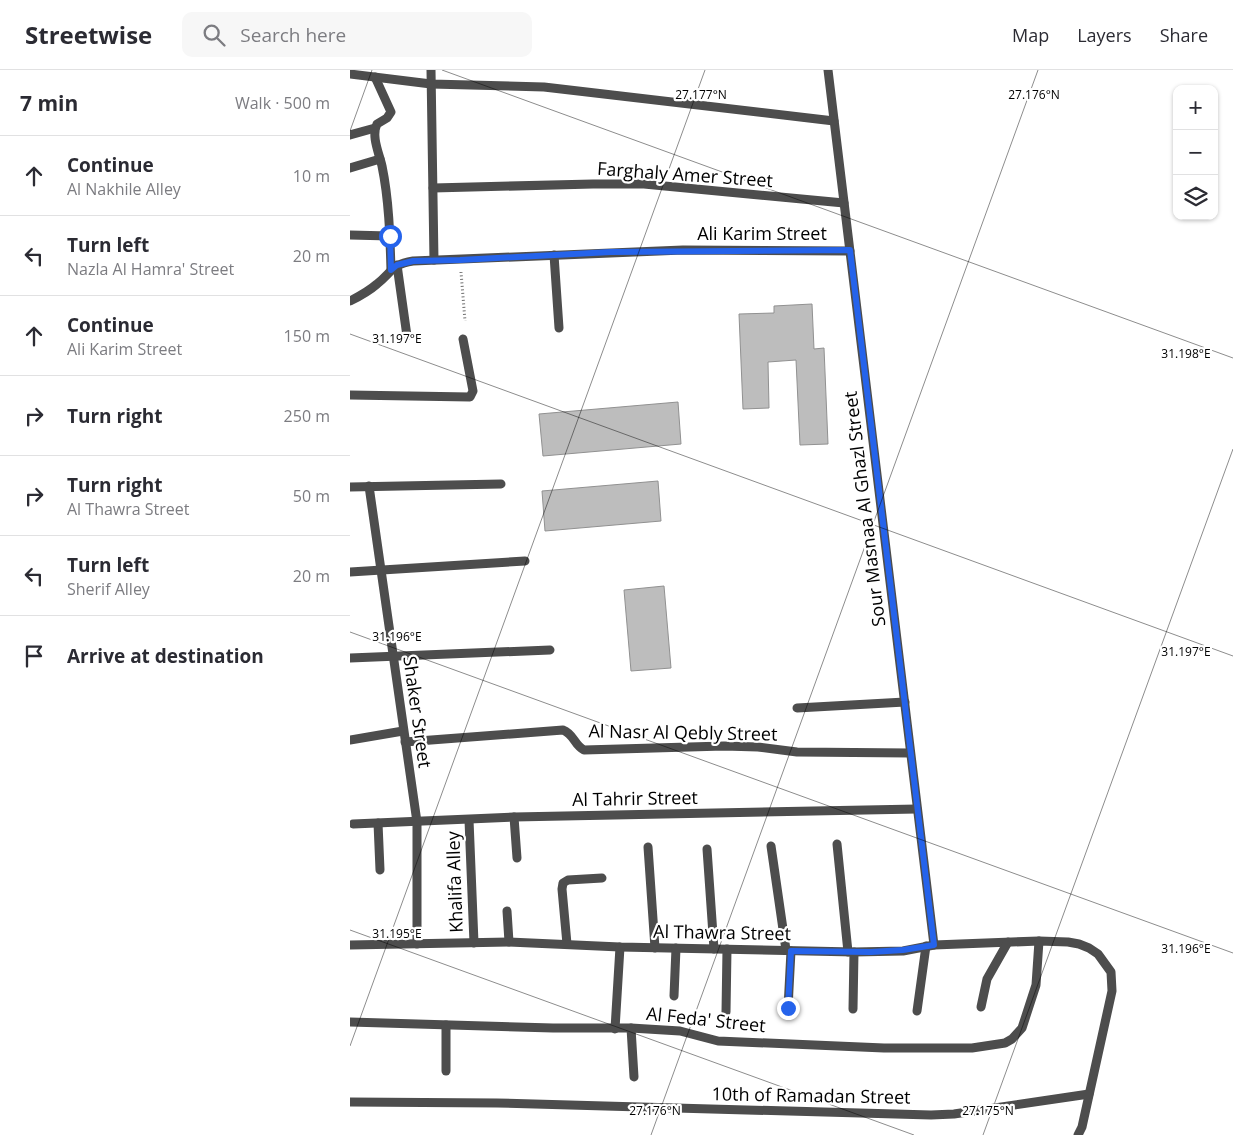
<!DOCTYPE html>
<meta charset="utf-8">
<style>
:root{--surface:#fff;--page:#f7f7f7;--text:#2b2b33;--muted:#7c7c81;--line:#e1e1e2}
body{margin:0;font-family:"Open Sans",sans-serif;background:var(--page);color:var(--text)}
.controls{position:absolute;right:15px;top:15px;display:grid;overflow:hidden;border-radius:10px;box-shadow:0 1px 4px #0004}
.controls button{width:45px;height:45px;display:grid;place-items:center;padding:0;border:0;border-bottom:1px solid var(--line);background:var(--surface);color:var(--text);font:25px sans-serif}
.stop{position:absolute;width:15px;height:15px;margin:-11px;border:4px solid #2563eb;border-radius:50%;background:#fff}
.stop.end{background:#2563eb;border-color:#fff;box-shadow:0 1px 5px #0008}
.list{margin:0;padding:0;list-style:none}
h2{display:flex;justify-content:space-between;align-items:center;height:65px;margin:0;padding:0 20px;font-size:21px}
h2 small{font-size:16px;font-weight:400;color:var(--muted)}
.list li{display:grid;grid-template-columns:32px 1fr auto;gap:15px;align-items:center;box-sizing:border-box;height:80px;padding:0 20px;border-top:1px solid var(--line)}
.list b{display:block;font-size:19px;white-space:nowrap}
.list p{margin:0;font-size:16px;white-space:nowrap;color:var(--muted)}
.list em{font-size:16px;font-style:normal;color:var(--muted)}
.icon{flex:none;width:28px;height:28px;fill:none;stroke:currentColor;stroke-width:2;stroke-linecap:round;stroke-linejoin:round}
.map{position:relative;flex:none;width:883px;height:1065px;overflow:hidden}
header{display:flex;align-items:center;gap:30px;box-sizing:border-box;height:70px;padding:0 25px;background:var(--surface);border-bottom:1px solid var(--line)}
header strong{font-size:24px}
nav{display:flex;gap:28px;margin-inline-start:auto;font-size:18px}
.search{width:350px;height:45px;background:var(--page);display:flex;align-items:center;gap:12px;box-sizing:border-box;padding:0 18px;border-radius:10px;color:var(--muted);font-size:19px}
main{display:flex}
aside{flex:1;background:var(--surface)}
.map>svg:first-child{display:block}
</style>
<header>
<strong>Streetwise</strong>
<div class="search"><svg class="icon" aria-label="search" viewBox="0 0 24 24"><circle cx="10" cy="10" r="6"/><path d="M15 15l6 6"/></svg>Search here</div>
<nav><a>Map</a><a>Layers</a><a>Share</a></nav>
</header>
<main>
<aside>
<h2>7 min<small>Walk · 500 m</small></h2>
<ul class="list">
<li><svg class="icon" aria-label="ahead" viewBox="0 0 24 24"><path d="M12 20V5M6 11l6-6 6 6"/></svg><div><b>Continue</b><p>Al Nakhile Alley</p></div><em>10 m</em></li>
<li><svg class="icon" aria-label="left" viewBox="0 0 24 24"><path d="M17 20v-9H6M10 6l-5 5 5 5"/></svg><div><b>Turn left</b><p>Nazla Al Hamra' Street</p></div><em>20 m</em></li>
<li><svg class="icon" aria-label="ahead" viewBox="0 0 24 24"><path d="M12 20V5M6 11l6-6 6 6"/></svg><div><b>Continue</b><p>Ali Karim Street</p></div><em>150 m</em></li>
<li><svg class="icon" aria-label="right" viewBox="0 0 24 24"><path d="M7 20v-9h11M14 6l5 5-5 5"/></svg><div><b>Turn right</b></div><em>250 m</em></li>
<li><svg class="icon" aria-label="right" viewBox="0 0 24 24"><path d="M7 20v-9h11M14 6l5 5-5 5"/></svg><div><b>Turn right</b><p>Al Thawra Street</p></div><em>50 m</em></li>
<li><svg class="icon" aria-label="left" viewBox="0 0 24 24"><path d="M17 20v-9H6M10 6l-5 5 5 5"/></svg><div><b>Turn left</b><p>Sherif Alley</p></div><em>20 m</em></li>
<li><svg class="icon" aria-label="arrive" viewBox="0 0 24 24"><path d="M6 21V4h12l-3 4 3 4H6"/></svg><div><b>Arrive at destination</b></div></li>
</ul>
</aside>
<div class="map">
<svg width="883" height="1065" viewBox="0 0 883 1065">
<rect width="100%" height="100%" fill="#fff"/>
<g fill="#bdbdbd" stroke="#919191">
<path d="M462 234 464 279 474 278 478 374 450 375 446 290 418 292 419 338 393 339 389 244 424 243V236Z"/>
<path d="M328 332 331 374 193 386 189 344Z"/>
<path d="M308 411 311 451 195 461 192 421Z"/>
<path d="M314 516 321 598 281 601 274 520Z"/>
</g>
<g fill="none" stroke-linecap="round" stroke-linejoin="round">
<path stroke="#6f6f6f" stroke-width="3" stroke-dasharray="1 2.5" stroke-linecap="butt" d="M111 202 115 251"/>
<g stroke="#4d4d4d" stroke-width="9">
<path d="M81 0 84 190"/>
<path d="M478 0 584 875"/>
<path d="M0 4 81 14 194 17 484 51"/>
<path d="M25 7 41 42 37 48 27 54C21 66 29 83 32 96 39 130 40 166 41 200"/>
<path d="M0 65 25 58"/>
<path d="M0 98 30 89"/>
<path d="M83 118 243 114H294L494 133"/>
<path d="M0 165 40 166"/>
<path d="M204 185 209 258"/>
<path d="M47 195 57 266"/>
<path d="M0 231C10 226 19 221 27 214 42 202 42 194 63 191L333 180 500 181"/>
<path d="M0 325 120 327 123 321 113 269"/>
<path d="M19 416 67 752V874"/>
<path d="M0 417 151 414"/>
<path d="M0 502 175 491"/>
<path d="M0 588 200 580"/>
<path d="M447 638 555 632"/>
<path d="M0 670 53 661"/>
<path d="M55 672 213 660C224 664 224 675 234 680L374 676 408 677 447 682 560 683"/>
<path d="M164 747 167 788"/>
<path d="M119 750 124 873"/>
<path d="M28 753 30 800"/>
<path d="M3 754 164 747 567 739"/>
<path d="M487 774 498 882"/>
<path d="M421 776 436 880"/>
<path d="M298 777 305 878"/>
<path d="M357 779 364 879"/>
<path d="M157 841 159 872"/>
<path d="M217 874 212 819 213 813 218 810 252 808"/>
<path d="M0 875 159 872 270 877 504 882 553 881 584 875 689 871 718 872 729 874 739 878 748 884 761 902 762 921 732 1057 728 1065"/>
<path d="M324 926 326 878"/>
<path d="M631 937 637 909 658 872"/>
<path d="M438 938 441 881"/>
<path d="M503 939 504 882"/>
<path d="M567 941 576 876"/>
<path d="M376 942 377 879"/>
<path d="M0 952 203 958H281L330 961 368 971 534 978H622L655 973 662 969 672 958 686 915 689 871"/>
<path d="M281 958 284 1007"/>
<path d="M265 959 270 877"/>
<path d="M96 1001V955"/>
<path d="M0 1032 147 1033 581 1045 604 1044 739 1024"/>
</g>
</g>
<g fill="none" stroke-linecap="round" stroke-linejoin="round">
<path stroke="#2563eb" stroke-width="6" d="M40 166 41 200 47 195 63 191 110 190 261 182 500 180 584 875 553 880 521 882 441 881 438 938"/>
</g>
<path fill="none" stroke="#000" stroke-width="1" stroke-opacity="0.45" d="M92 0 883 288M0 61 22 0M0 264 883 586M0 562 883 883M0 860 564 1065M0 976 355 0M301 1065 688 0M633 1065 883 379"/>
<g text-anchor="middle" stroke-width="4.5" stroke-linejoin="round" paint-order="stroke">
<g font-size="18" fill="#000" stroke="#fff">
<text transform="translate(335 105) rotate(4)" y="6">Farghaly Amer Street</text>
<text x="412" y="170">Ali Karim Street</text>
<text transform="translate(515 439) rotate(-97)" y="6">Sour Masnaa Al Ghazl Street</text>
<text transform="translate(67 642) rotate(82)" y="6">Shaker Street</text>
<text transform="translate(333 663) rotate(1)" y="6">Al Nasr Al Qebly Street</text>
<text transform="translate(285 729) rotate(-1)" y="6">Al Tahrir Street</text>
<text transform="translate(105 812) rotate(-92)" y="6">Khalifa Alley</text>
<text transform="translate(372 863) rotate(1)" y="6">Al Thawra Street</text>
<text transform="translate(356 950) rotate(6)" y="6">Al Feda' Street</text>
<text transform="translate(461 1026) rotate(1)" y="6">10th of Ramadan Street</text>
</g>
</g>
<g font-size="12" text-anchor="middle" fill="#000" stroke="#fff" stroke-width="4.5" stroke-linejoin="round" paint-order="stroke">
<text x="351" y="29">27.177°N</text>
<text x="684" y="29">27.176°N</text>
<text x="47" y="273">31.197°E</text>
<text x="836" y="288">31.198°E</text>
<text x="47" y="571">31.196°E</text>
<text x="836" y="586">31.197°E</text>
<text x="47" y="868">31.195°E</text>
<text x="836" y="883">31.196°E</text>
<text x="305" y="1045">27.176°N</text>
<text x="638" y="1045">27.175°N</text>
</g>
</svg>
<div class="controls">
<button>+</button>
<button>−</button>
<button><svg class="icon" aria-label="layers" viewBox="0 0 24 24"><path d="M12 4l9 5-9 5-9-5zM3 14l9 5 9-5"/></svg></button>
</div>
<div class="stop" style="left:40px;top:166px"></div>
<div class="stop end" style="left:438px;top:938px"></div>
</div>
</main>
